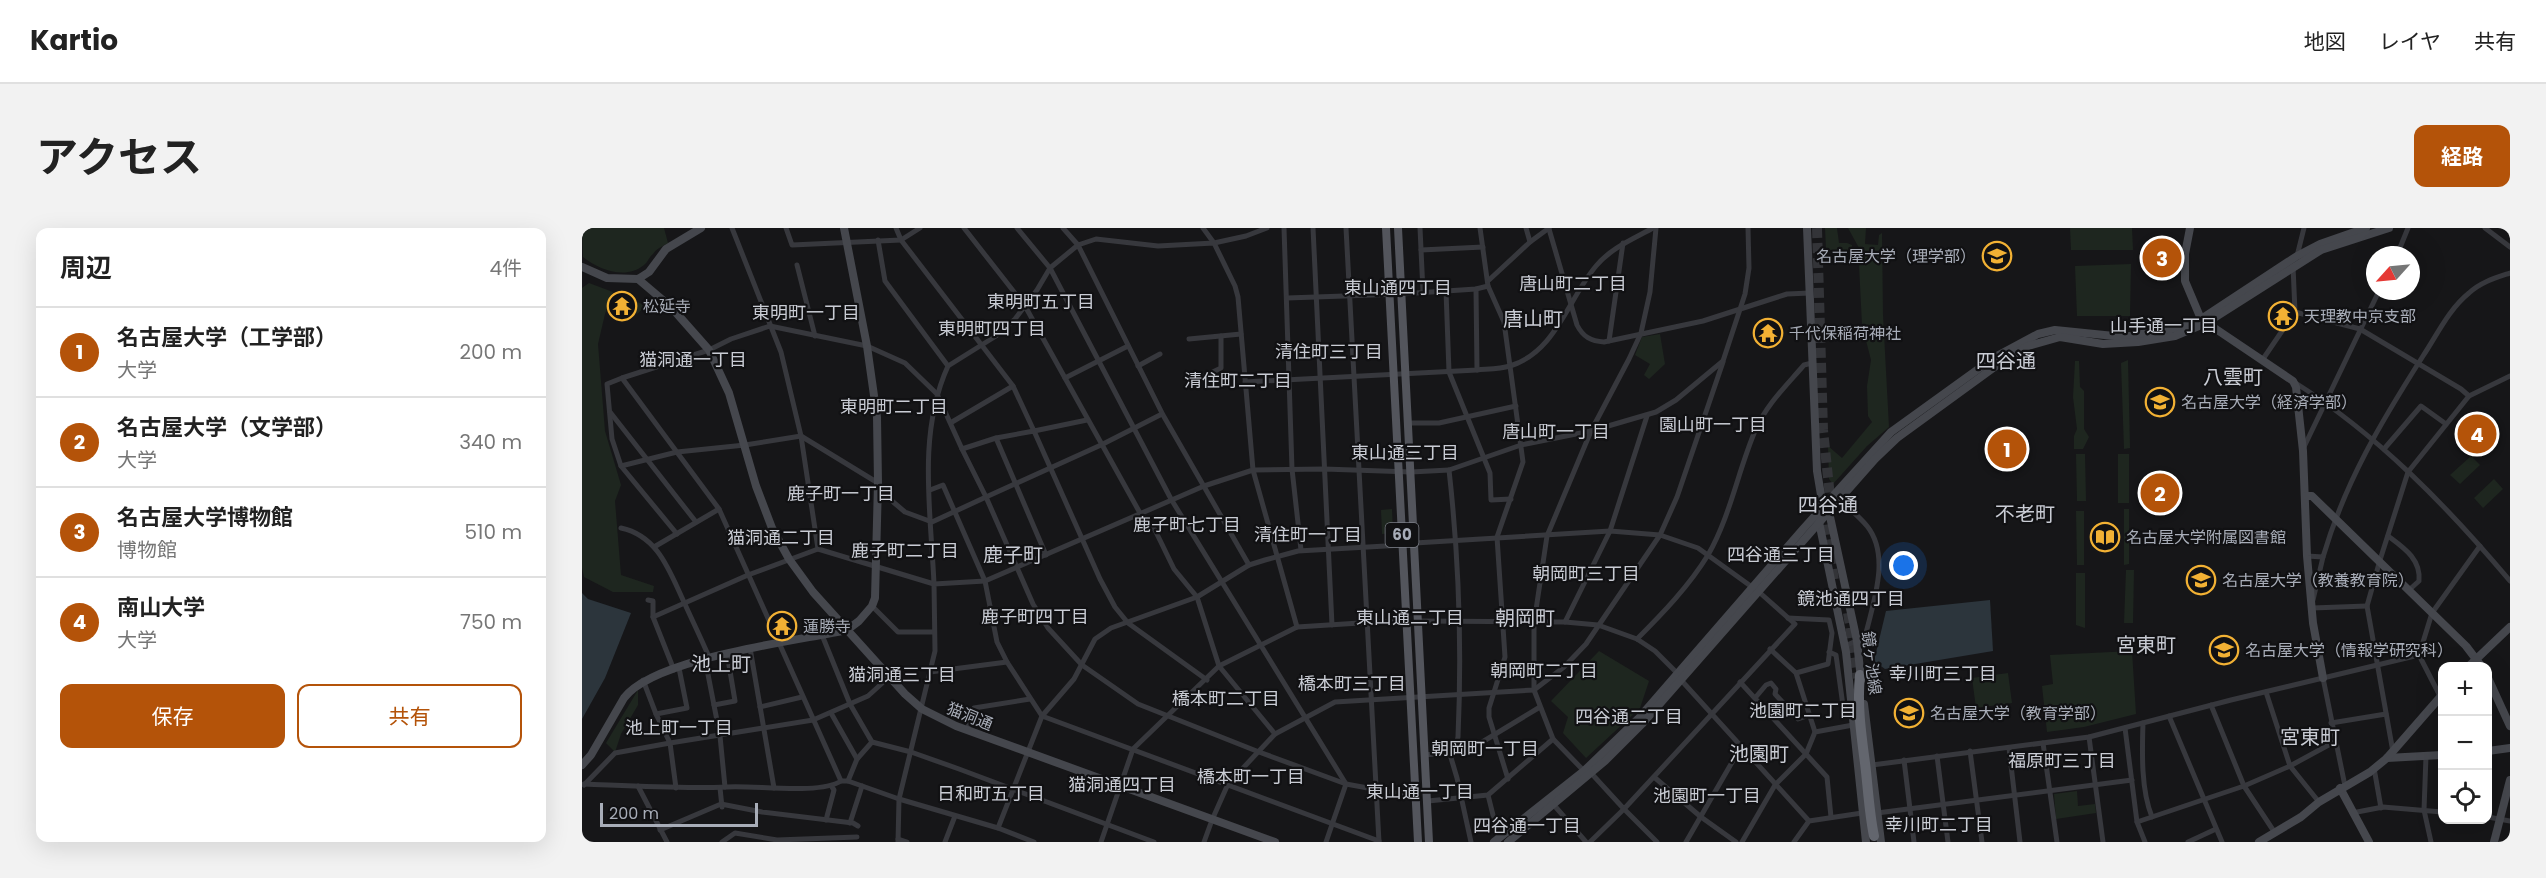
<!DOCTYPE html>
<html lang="ja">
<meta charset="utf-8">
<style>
:root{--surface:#fff;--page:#f2f2f2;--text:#222;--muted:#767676;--line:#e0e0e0;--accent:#b45309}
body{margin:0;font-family:Poppins,"Noto Sans JP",sans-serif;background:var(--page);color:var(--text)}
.controls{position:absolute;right:18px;bottom:18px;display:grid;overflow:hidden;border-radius:12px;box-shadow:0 6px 24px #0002}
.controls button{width:54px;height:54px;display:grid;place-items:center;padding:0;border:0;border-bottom:2px solid var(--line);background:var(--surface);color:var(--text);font:30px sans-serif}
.compass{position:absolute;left:1784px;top:18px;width:54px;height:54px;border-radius:50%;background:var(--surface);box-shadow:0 6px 24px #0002;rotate:243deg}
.scale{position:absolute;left:18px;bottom:15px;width:158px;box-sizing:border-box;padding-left:6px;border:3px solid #a8adb8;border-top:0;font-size:16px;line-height:21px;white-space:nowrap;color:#a8adb8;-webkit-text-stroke:4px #111113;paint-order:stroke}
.you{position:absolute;left:1322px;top:338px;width:21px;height:21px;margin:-15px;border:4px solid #fff;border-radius:50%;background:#1a73e8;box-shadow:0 0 0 9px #1a73e833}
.badge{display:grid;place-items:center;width:39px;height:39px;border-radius:50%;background:var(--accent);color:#fff;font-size:20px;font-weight:700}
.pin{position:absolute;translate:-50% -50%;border:3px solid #fff;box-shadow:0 2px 6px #0006}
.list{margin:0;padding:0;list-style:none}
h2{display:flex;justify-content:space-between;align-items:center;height:78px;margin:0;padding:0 24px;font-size:26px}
h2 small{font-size:20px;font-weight:400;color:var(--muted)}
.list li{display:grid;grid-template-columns:39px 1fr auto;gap:18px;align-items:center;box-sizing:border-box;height:90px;padding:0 24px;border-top:2px solid var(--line)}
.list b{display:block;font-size:22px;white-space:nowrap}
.list p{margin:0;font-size:20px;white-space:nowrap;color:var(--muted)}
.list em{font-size:20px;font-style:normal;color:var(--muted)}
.actions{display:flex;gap:12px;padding:18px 24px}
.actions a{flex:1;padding:14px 0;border:2px solid var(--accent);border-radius:12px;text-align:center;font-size:21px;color:var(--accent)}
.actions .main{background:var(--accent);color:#fff}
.icon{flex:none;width:33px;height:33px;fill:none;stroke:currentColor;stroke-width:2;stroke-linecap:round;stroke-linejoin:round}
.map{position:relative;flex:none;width:1928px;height:614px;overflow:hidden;border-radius:12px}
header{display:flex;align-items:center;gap:36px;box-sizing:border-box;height:84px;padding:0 30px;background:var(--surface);border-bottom:2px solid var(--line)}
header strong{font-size:28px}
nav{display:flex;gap:33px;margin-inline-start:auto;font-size:21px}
.intro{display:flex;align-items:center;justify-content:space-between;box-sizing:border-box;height:144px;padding:0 36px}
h1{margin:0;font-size:42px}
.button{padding:15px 27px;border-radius:12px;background:var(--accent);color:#fff;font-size:21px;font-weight:700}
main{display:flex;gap:36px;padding:0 36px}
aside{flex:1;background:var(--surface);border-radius:12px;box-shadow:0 6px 24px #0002}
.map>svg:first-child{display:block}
</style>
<header>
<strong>Kartio</strong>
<nav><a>地図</a><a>レイヤ</a><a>共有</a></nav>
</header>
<div class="intro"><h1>アクセス</h1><a class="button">経路</a></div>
<main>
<aside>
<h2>周辺<small>4件</small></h2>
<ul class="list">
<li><span class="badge">1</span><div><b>名古屋大学（工学部）</b><p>大学</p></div><em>200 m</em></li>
<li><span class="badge">2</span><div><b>名古屋大学（文学部）</b><p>大学</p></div><em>340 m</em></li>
<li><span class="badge">3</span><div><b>名古屋大学博物館</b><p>博物館</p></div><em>510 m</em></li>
<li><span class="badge">4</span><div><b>南山大学</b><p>大学</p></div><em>750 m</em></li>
</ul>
<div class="actions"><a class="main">保存</a><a>共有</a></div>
</aside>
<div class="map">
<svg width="1928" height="614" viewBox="0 0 1928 614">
<rect width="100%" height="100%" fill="#161618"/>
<g fill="#1e261f">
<path d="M0 0H82L86 15C81 18 74 21 71 26 67 29 66 34 62 37 44 52 17 42 1 29Z"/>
<path d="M1243 0H1255L1257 15H1265L1270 17 1269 27 1262 25 1256 29 1251 27 1252 22H1244Z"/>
<path d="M1266 0H1284L1283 16 1296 17 1297 7 1300 5 1301 87 1307 199 1285 218 1251 256 1247 251 1246 218 1260 230 1290 194 1286 188 1285 158 1289 132 1280 97 1277 37 1274 33 1277 20Z"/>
<path d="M1488 0H1550L1551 22H1489Z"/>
<path d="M1549 36 1548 88H1495L1493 38Z"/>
<path d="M7 55 31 64 23 86 16 116 23 203 39 257 33 273 39 347 72 358 71 364H31L2 349 0 340V60Z"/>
<path d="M39 62 49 67V71L64 78 55 86 42 71 38 74 36 71Z"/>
<path d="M1078 106 1083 136 1067 151 1062 147 1068 136 1053 127 1060 109Z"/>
<path d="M1546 132 1548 220 1542 221 1539 135Z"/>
<path d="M1493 133H1497L1498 159 1502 163V201L1507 209 1501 221H1492V208L1495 201 1491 169Z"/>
<path d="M1494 226H1503L1504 273H1495Z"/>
<rect x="1536" y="226" width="11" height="49"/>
<path d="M1889 228 1898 237 1878 256 1868 247Z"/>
<path d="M1912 251 1921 261 1901 280 1892 270Z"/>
<path d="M810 281 811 305 800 306 799 282Z"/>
<path d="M1542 281H1547V336L1542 337Z"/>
<path d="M1494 283H1502V337H1495Z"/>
<path d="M1544 342H1552L1551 395H1542Z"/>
<path d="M1494 345H1503V400L1494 397Z"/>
<path d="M1017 423 1067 453 1058 480 1004 530 981 505 986 489 969 473Z"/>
<path d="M1550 423 1554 486 1502 499 1465 504 1460 458 1471 456 1468 427Z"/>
<path d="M1426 445 1430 475 1394 480 1390 450Z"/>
<path d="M56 462V477L39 506 33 524 24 515Z"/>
<path d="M1495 563 1496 578 1513 576 1514 585 1474 591 1472 566Z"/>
</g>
<g fill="#2c353c">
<path d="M0 365 6 371 49 385 23 450 0 491Z"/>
<path d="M1408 372 1411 423 1303 441 1292 433 1304 383Z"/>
</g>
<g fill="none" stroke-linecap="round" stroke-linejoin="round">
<g stroke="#333438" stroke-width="10" stroke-dasharray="10 5" stroke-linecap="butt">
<path d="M1235 0 1241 202 1249 278"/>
<path d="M1241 282 1252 352"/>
<path d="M1266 385 1276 450"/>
</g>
<g stroke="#37383d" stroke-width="5">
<path d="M150 0 199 124 219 208 236 321 352 356C349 284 335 206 366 138"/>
<path d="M204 0 210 17 319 12 338 0"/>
<path d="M314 0 319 12 431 158 452 203 505 192"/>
<path d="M382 0 443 78 558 285 573 302 592 341 615 369 637 438 693 506"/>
<path d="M435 0 468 40 589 271 764 556"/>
<path d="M621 0 632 15 664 8 685 0"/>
<path d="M702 0 710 241 719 322"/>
<path d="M731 0 750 397"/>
<path d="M764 0 797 614"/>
<path d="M838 0 841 64"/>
<path d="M898 0 906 58 922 94 941 234 915 309 923 429 907 480V489L926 551"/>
<path d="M944 0 948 14"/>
<path d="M1903 0 1928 19"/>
<path d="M967 1 995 97C1001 109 1009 113 1022 114L1121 93 1205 66 1228 65"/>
<path d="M296 12 303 53 366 138 414 108 433 91 455 62 468 40 496 17 581 187 667 337"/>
<path d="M839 22 901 19"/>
<path d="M1815 27 1826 0"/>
<path d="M1715 28 1722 0"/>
<path d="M215 37 233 108"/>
<path d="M907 52 948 14 967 0"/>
<path d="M894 61 895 142"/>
<path d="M864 63 867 144 908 245 909 272 929 271"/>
<path d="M705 70 819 66 894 61 906 58"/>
<path d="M1713 84 1778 101 1879 161 1887 168"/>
<path d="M607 111 659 106"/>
<path d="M1027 113 1041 15"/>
<path d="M1681 131 1713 84 1711 38"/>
<path d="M556 138 578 126"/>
<path d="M40 150 25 156 30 211 39 238 95 306"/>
<path d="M483 150 546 118"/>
<path d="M610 154 639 140V108"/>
<path d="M663 154 895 142C906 141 918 141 928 138 974 124 986 71 1014 38 1029 20 1051 11 1071 0"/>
<path d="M1712 154C1795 206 1865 278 1928 353"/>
<path d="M28 184 114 294"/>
<path d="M580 186 519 217 404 269 451 376 466 400 500 437 556 476 677 524 764 556 835 569"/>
<path d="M370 194 431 158"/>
<path d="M825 195H857L934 178"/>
<path d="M414 210 464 327"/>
<path d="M1721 221 1797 63"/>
<path d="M1802 221 1839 178 1864 196"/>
<path d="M39 238 95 224 163 217 219 208 296 255 310 273 323 284 350 294 404 269 380 221"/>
<path d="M867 242C877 331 880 419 876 509L873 522"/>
<path d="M348 262 361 257 403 353 415 414 425 434 460 488 797 613"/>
<path d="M1258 272C1266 280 1277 288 1285 298 1309 328 1291 375 1283 409L1263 418"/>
<path d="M39 300C76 308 87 342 102 374 110 392 119 410 127 429"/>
<path d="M1806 308C1822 320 1839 331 1837 353L1827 362"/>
<path d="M833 315 1028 303 1078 307 1116 320 1170 359"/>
<path d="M72 319 137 281"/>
<path d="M1725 328 1741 329C1763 254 1799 194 1841 128 1855 107 1867 81 1887 65 1899 54 1913 50 1928 45"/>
<path d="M66 372 71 373V389L92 442"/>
<path d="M1731 372 1741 329"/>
<path d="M290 378 316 404H352"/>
<path d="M1730 380 1785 378"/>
<path d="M71 389 166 347 236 321"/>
<path d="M1206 390 1247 392 1250 405 1246 436 1214 445"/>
<path d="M837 393 983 394 1016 397 1055 411 1073 423 1096 446"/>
<path d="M983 394 1028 303 1065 188"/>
<path d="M715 399 825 392"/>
<path d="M240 407 268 476 290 514 329 524 377 541 572 614"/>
<path d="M1055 411C1081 385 1107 358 1126 327 1148 289 1156 243 1173 203 1184 177 1204 158 1222 137L1230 135"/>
<path d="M168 420 192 560"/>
<path d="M1188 421 1214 445 1233 504"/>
<path d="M1247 424 1254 427 1262 485 1270 484"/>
<path d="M1837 427 1850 385 1898 318"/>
<path d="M123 431 138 508 143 559"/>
<path d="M97 440 105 480 74 486 88 515 231 492 286 468 307 449"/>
<path d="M348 444 425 434"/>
<path d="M1741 450 1763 558"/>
<path d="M61 452 74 486"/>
<path d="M1099 452 1227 593"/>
<path d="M1158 454 1245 549 1249 589"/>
<path d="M1684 464 1708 538 1737 574"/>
<path d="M1173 470 1184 457 1189 455 1194 461 1193 466 1216 491 1228 487"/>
<path d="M132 477 153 473 145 425"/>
<path d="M1629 477 1662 558 1693 605"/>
<path d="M178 479 220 469"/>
<path d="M249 485 275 531"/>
<path d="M1587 488 1640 614"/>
<path d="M1561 495C1560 525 1559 562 1570 589"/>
<path d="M1749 495 1804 486"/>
<path d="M1543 500 1555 594 1563 614"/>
<path d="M385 502 392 480 448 471"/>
<path d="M1507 509 1521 614"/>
<path d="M1461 515 1475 614"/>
<path d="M1427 520 1438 614"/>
<path d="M867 523 875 550 889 614"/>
<path d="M1388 523 1400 614"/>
<path d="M1811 524 1785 378 1798 332 1826 244 1887 168 1928 148"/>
<path d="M843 527 887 522 958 479"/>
<path d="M1355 528 1366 614"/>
<path d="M1844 528 1842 582 1849 614"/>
<path d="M1322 532 1332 614"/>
<path d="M1290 537 1507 509 1649 472 1837 427 1859 470"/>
<path d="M1792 540 1799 580"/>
<path d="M1002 543 971 511 952 462V395L965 308 1009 203 1047 131 1059 105 1068 64 1074 0"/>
<path d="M1009 545 1042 581 1213 396 1177 364"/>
<path d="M1072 549 1119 589 1154 614"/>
<path d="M266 553 275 531 290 514"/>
<path d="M2 556C50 558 97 561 145 559 173 557 237 567 259 553"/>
<path d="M2 557 33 525 88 515 94 560"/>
<path d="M56 558 85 614"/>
<path d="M138 560 140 579"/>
<path d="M906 567 917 611"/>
<path d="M846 573 906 567 971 511"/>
<path d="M971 576 1004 614"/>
<path d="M1295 585 1550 552"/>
<path d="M1770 585 1801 579 1860 584"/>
<path d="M1906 589 1928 593"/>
<path d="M244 592 252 562 250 559"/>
<path d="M630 592 646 556 693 506 753 474 952 462 982 439 1004 416 1078 307 1095 269 1141 134"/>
<path d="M1555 594 1662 558 1708 538 1754 513"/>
<path d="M268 595 280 558"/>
<path d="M416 600 317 571 266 553H259L137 281 40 150 127 122 149 111 188 98 285 118 323 135 355 166 380 221 414 210 452 203 518 351 533 379 546 395 625 452"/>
<path d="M78 602 139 576 180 584 271 595 276 598"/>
<path d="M316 611 325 614"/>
<path d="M140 614 153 605 195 612 275 609"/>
<path d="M316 614 317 571 353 423 352 356 403 353 622 258 671 242 656 69 653 58 632 15 576 18 514 11 496 17 481 0"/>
<path d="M363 614 373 588"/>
<path d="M452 614 416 600 460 488 492 451 513 411 529 400 615 369 667 337 683 332 716 323 821 317"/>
<path d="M519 614 551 521 637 438 715 399 671 242 742 241 829 244 867 242 939 217 1009 203 1074 184 1094 172 1141 133 1163 66 1167 40 1166 0"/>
<path d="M622 614 630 592"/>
<path d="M744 614 764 556"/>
<path d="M1008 614 1042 581 1075 614"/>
<path d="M1104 614 1160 517"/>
<path d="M1160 614 1193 557 1224 526 1233 504 1271 497"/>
<path d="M1212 614 1227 593 1280 585"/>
<path d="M1606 614 1634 601"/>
</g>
<g stroke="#45474d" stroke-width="8">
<path d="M1225 0 1235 243 1241 279 1237 294 1264 424 1284 614"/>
<path d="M1608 0 1603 26V53L1619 91 1711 153 1714 159 1721 223 1725 328 1731 395 1741 450"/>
<path d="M0 39 25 50 56 51 67 44 84 21 119 0"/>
<path d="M56 51 89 79 127 122 147 165 174 258 190 300 207 331 231 364 323 466 340 481 374 498 693 614"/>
<path d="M1724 268H1730L1884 418 1900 439"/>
<path d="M1244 282 1247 284 1275 413 1279 452"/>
<path d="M1886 439 1928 399"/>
<path d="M1906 450 1928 498"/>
<path d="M1282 476 1299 614"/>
<path d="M1906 523 1928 520"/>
<path d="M1805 530 1860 527"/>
<path d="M0 537 9 527 42 470C72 430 214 413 265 402L277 393 290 378 293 370 296 255 295 189 285 118 262 0"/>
<path d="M1758 560 1787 614"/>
<path d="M912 614 1002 543 1056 491 1221 301 1309 204 1413 129 1456 106 1473 102 1542 109 1601 99 1619 91 1715 28 1738 16 1784 0"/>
<path d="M926 614 1023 533 1060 496 1293 231 1315 210 1418 135 1446 118 1478 109 1521 116 1556 114 1593 108 1624 95 1739 22 1807 0"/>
<path d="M1677 614 1719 589 1737 574 1788 544 1805 530 1860 467"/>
<path d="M1912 614 1928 552"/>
</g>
<g stroke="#53555c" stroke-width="8">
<path d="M804 0 836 614"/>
<path d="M816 0 847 614"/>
</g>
<path stroke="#63666e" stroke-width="10" d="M1278 447C1275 476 1279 505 1283 535 1286 559 1287 584 1292 608"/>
</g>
<defs>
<g id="university-ring" transform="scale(1.5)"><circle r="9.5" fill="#111113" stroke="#f2b134" stroke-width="1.5"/><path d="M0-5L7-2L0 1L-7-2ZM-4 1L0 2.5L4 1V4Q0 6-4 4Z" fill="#f2b134"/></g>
<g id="temple-ring" transform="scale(1.5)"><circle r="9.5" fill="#111113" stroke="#f2b134" stroke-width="1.5"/><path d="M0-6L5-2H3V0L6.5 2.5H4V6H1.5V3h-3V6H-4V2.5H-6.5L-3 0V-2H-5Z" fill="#f2b134"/></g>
<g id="library-ring" transform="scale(1.5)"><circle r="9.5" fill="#111113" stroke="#f2b134" stroke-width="1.5"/><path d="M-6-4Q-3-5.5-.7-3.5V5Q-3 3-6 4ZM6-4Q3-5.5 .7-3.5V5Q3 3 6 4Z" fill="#f2b134"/></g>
</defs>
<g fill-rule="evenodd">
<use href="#university-ring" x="1415" y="28"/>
<use href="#temple-ring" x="40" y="78"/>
<use href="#temple-ring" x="1701" y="88"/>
<use href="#temple-ring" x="1186" y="105"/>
<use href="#university-ring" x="1578" y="174"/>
<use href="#library-ring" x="1523" y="309"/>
<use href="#university-ring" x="1619" y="352"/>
<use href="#temple-ring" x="200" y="398"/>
<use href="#university-ring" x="1642" y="422"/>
<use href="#university-ring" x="1327" y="485"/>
</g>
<g text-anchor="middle" stroke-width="4.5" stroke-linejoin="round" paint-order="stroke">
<rect fill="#111113" stroke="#7b7e86" stroke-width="1.5" x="803.5" y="295" width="33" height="24" rx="4.5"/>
<g font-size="15" font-weight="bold" fill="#a8adb8">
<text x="820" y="312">60</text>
</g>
<g font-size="16" fill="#a8adb8" stroke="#111113" text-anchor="start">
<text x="1394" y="34" text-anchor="end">名古屋大学（理学部）</text>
<text x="61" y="84">松延寺</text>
<text x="1722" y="94">天理教中京支部</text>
<text x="1207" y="111">千代保稲荷神社</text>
<text x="1599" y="180">名古屋大学（経済学部）</text>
<text x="1544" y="315">名古屋大学附属図書館</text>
<text x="1640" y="358">名古屋大学（教養教育院）</text>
<text x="221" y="404">蓮勝寺</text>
<text x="1663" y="428">名古屋大学（情報学研究科）</text>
<text x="1348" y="491">名古屋大学（教育学部）</text>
</g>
<g font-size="16" fill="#a8adb8" stroke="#111113">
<text transform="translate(1290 435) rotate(83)" y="6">鏡ヶ池線</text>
<text transform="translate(388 488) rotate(22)" y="6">猫洞通</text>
</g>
<g font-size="18" fill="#c9ccd4" stroke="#111113">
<text x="991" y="62">唐山町二丁目</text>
<text x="816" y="66">東山通四丁目</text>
<text x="459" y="80">東明町五丁目</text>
<text x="224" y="91">東明町一丁目</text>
<text x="1582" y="104">山手通一丁目</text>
<text x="410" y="107">東明町四丁目</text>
<text x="747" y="130">清住町三丁目</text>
<text x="111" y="138">猫洞通一丁目</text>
<text x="656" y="159">清住町二丁目</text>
<text x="312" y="185">東明町二丁目</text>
<text x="1131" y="203">園山町一丁目</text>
<text x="974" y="210">唐山町一丁目</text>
<text x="823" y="231">東山通三丁目</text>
<text x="259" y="272">鹿子町一丁目</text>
<text x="605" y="303">鹿子町七丁目</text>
<text x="726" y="313">清住町一丁目</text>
<text x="199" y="316">猫洞通二丁目</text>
<text x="323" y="329">鹿子町二丁目</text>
<text x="1199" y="333">四谷通三丁目</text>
<text x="1004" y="352">朝岡町三丁目</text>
<text x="1269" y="377">鏡池通四丁目</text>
<text x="453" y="395">鹿子町四丁目</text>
<text x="828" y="396">東山通二丁目</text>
<text x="962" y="449">朝岡町二丁目</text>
<text x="1361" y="452">幸川町三丁目</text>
<text x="320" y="453">猫洞通三丁目</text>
<text x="770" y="462">橋本町三丁目</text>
<text x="644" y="477">橋本町二丁目</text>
<text x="1221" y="489">池園町二丁目</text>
<text x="1047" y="495">四谷通二丁目</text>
<text x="97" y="506">池上町一丁目</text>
<text x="903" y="527">朝岡町一丁目</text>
<text x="1480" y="539">福原町三丁目</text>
<text x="669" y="555">橋本町一丁目</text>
<text x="540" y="563">猫洞通四丁目</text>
<text x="838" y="570">東山通一丁目</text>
<text x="409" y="572">日和町五丁目</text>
<text x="1125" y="574">池園町一丁目</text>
<text x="1357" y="603">幸川町二丁目</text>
<text x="945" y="604">四谷通一丁目</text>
</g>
<g font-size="20" fill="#c9ccd4" stroke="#111113">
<text x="951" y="98">唐山町</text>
<text x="1424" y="140">四谷通</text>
<text x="1651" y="156">八雲町</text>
<text x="1246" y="284">四谷通</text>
<text x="1443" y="293">不老町</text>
<text x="431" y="334">鹿子町</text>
<text x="943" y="397">朝岡町</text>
<text x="1564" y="424">宮東町</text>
<text x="139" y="443">池上町</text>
<text x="1728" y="516">宮東町</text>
<text x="1177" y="533">池園町</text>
</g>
</g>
</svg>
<div class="controls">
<button>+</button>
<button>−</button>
<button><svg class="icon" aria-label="locate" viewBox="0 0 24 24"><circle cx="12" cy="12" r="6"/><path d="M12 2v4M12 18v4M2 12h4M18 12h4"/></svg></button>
</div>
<svg class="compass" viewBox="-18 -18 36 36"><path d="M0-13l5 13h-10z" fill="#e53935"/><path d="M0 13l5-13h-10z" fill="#767676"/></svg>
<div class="scale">200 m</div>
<div class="you"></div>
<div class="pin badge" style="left:1425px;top:221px">1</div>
<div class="pin badge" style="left:1578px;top:265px">2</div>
<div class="pin badge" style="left:1580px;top:30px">3</div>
<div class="pin badge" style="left:1895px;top:206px">4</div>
</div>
</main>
